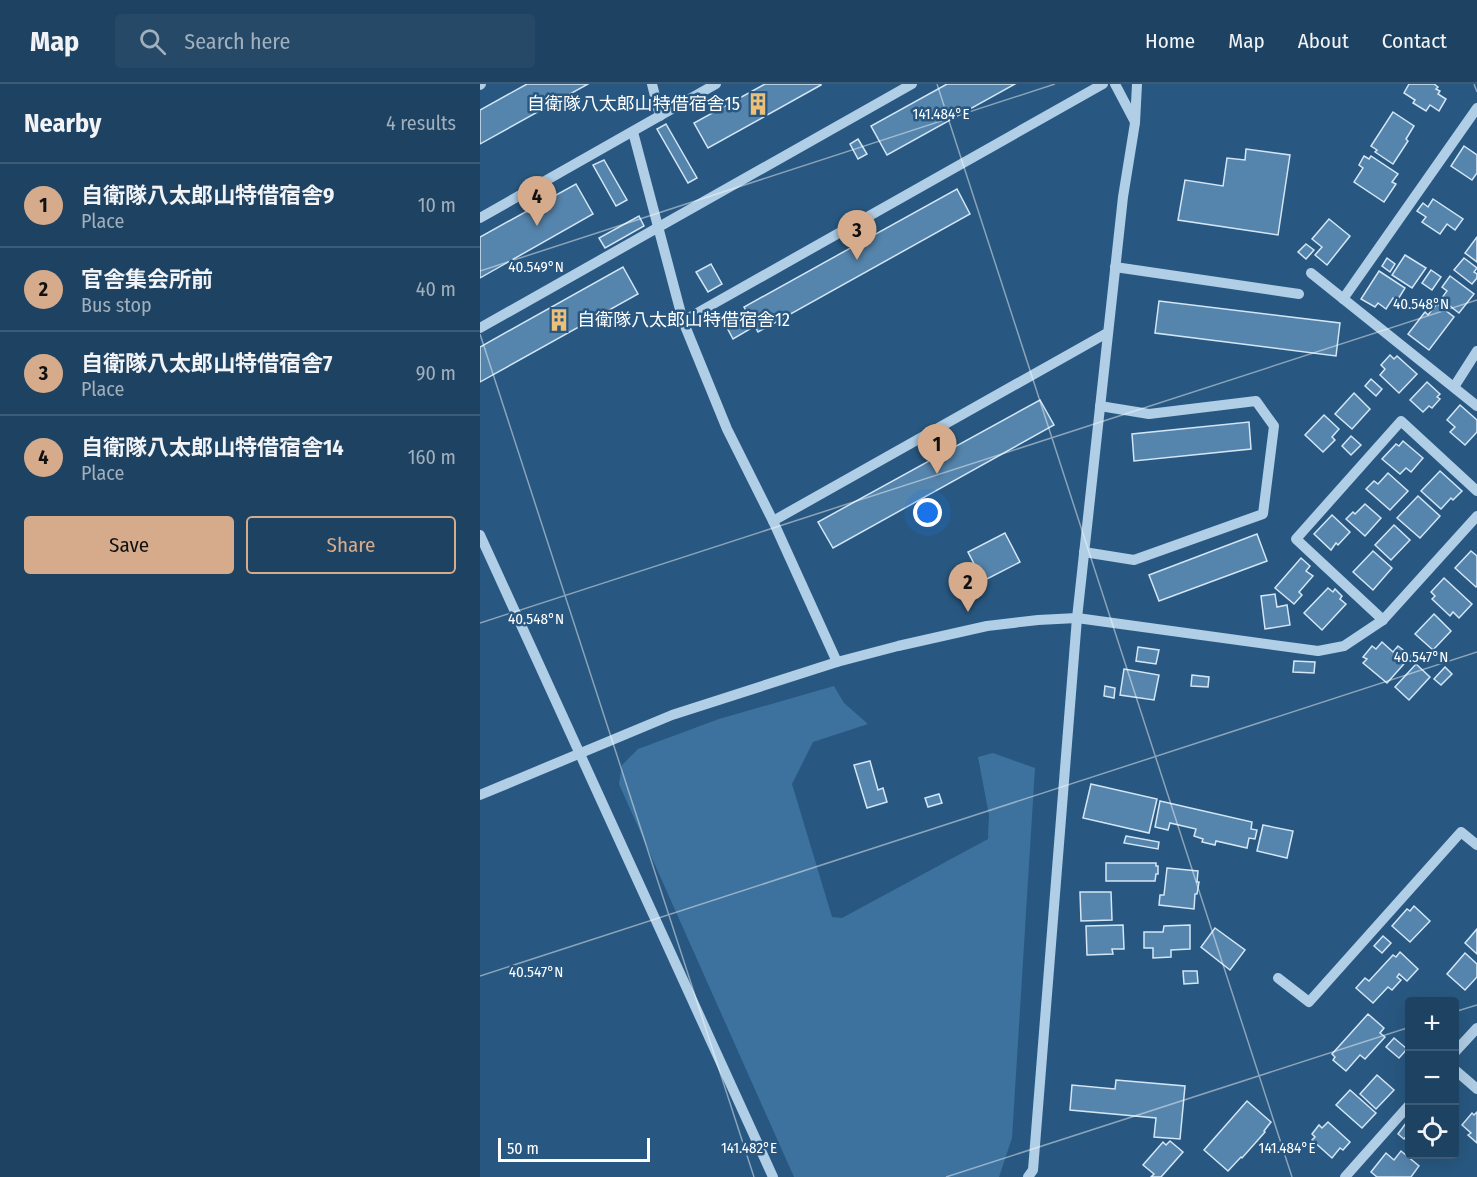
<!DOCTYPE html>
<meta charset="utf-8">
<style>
:root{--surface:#1e4261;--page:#264967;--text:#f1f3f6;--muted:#a1b0bd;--line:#3c5b76;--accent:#d6ab8b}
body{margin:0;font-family:"Fira Sans Condensed","Noto Sans JP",sans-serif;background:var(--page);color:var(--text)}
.controls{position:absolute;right:18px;bottom:18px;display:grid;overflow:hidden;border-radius:6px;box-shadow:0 6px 24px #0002}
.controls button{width:54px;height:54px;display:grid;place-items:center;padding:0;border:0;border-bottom:2px solid var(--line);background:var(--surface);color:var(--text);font:30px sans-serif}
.scale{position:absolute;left:18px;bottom:15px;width:152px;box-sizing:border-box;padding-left:6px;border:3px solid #fff;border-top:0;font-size:16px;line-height:21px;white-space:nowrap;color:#fff;-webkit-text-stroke:4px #285881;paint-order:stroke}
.you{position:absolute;left:448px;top:429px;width:21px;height:21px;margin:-15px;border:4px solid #fff;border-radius:50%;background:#1a73e8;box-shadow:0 0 0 9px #1a73e833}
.badge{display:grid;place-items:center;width:39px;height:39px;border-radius:50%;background:var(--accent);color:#111;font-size:20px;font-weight:700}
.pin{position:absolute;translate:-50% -50px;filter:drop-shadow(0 2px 3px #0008)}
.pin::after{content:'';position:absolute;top:32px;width:21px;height:18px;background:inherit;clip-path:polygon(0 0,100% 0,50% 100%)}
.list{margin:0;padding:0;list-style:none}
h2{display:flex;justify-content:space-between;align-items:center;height:78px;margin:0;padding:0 24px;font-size:26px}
h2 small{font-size:20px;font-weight:400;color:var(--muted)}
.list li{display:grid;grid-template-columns:39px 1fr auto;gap:18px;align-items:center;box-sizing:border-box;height:84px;padding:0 24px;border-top:2px solid var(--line)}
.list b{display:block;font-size:22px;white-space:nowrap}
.list p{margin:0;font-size:20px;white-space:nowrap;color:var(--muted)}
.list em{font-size:20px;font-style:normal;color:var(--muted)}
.actions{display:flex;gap:12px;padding:18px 24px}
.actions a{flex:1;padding:14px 0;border:2px solid var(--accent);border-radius:6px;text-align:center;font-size:21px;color:var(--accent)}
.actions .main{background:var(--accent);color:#111}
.icon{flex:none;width:33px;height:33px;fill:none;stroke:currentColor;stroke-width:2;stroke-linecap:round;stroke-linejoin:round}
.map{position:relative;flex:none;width:997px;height:1093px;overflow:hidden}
header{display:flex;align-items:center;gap:36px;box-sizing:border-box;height:84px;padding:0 30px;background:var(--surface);border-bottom:2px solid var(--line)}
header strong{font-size:28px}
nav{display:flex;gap:33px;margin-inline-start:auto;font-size:21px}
.search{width:420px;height:54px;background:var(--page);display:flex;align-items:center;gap:15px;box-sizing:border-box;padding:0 21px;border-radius:6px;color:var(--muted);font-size:22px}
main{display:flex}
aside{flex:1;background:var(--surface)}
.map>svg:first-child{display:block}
</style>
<header>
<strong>Map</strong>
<div class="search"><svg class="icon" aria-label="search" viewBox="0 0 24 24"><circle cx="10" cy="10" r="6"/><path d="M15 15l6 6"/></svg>Search here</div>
<nav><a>Home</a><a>Map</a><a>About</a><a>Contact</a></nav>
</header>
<main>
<aside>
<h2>Nearby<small>4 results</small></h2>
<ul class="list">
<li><span class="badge">1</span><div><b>自衛隊八太郎山特借宿舎9</b><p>Place</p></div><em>10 m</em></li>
<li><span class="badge">2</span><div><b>官舎集会所前</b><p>Bus stop</p></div><em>40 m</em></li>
<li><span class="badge">3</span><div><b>自衛隊八太郎山特借宿舎7</b><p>Place</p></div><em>90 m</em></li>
<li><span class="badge">4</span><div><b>自衛隊八太郎山特借宿舎14</b><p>Place</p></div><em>160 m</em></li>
</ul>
<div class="actions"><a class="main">Save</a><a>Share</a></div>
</aside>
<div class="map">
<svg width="997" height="1093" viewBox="0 0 997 1093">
<rect width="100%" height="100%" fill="#285881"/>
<path fill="#3d729f" d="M354 602 364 619 388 640 333 658 312 700 352 833 362 834 508 755 509 731 498 673 513 669 555 684 532 1054 519 1093H314L139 700 142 681 158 665 239 635Z"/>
<g fill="#5584ac" stroke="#d3e6f5" stroke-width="1.5">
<path d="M47 0H108L0 60V26Z"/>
<path d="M285 0H341V1L228 64 214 39Z"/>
<path d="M467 0H535L407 71 391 42Z"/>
<path d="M929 0H954L958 3 956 5 960 7 958 10 966 15 959 27 950 21 946 27 933 19 935 16 924 9Z"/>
<path d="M913 28 934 42 926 55 928 57 913 80 895 68 897 66 891 62Z"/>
<path d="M186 40 217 94 208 99 177 45Z"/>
<path d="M378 55 387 70 378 75 370 60Z"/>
<path d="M984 62 997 71V89L992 96 971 82Z"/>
<path d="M766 65 810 71 798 151 698 136 705 96 743 102 747 74 765 76Z"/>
<path d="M884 72 889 75 891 72 918 90 912 98 916 100 904 118 874 98 883 84 879 81Z"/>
<path d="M124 76 147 116 136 122 113 81Z"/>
<path d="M96 100 113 130 0 194V153Z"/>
<path d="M477 105 490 130 278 248 264 223Z"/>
<path d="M953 115 983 135 975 146 967 140 960 150 942 138 946 133 937 127 943 119 948 123Z"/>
<path d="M159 132 164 142 125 164 119 154Z"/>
<path d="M849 135 870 152 847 181 835 171 842 163 832 155Z"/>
<path d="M997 153V178L985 169Z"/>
<path d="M826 160 834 166 826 175 818 168Z"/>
<path d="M925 171 946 184 932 204 912 191Z"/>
<path d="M907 174 915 180 910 188 902 182Z"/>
<path d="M984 174 997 184 994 188 997 190V194L992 200 974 186Z"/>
<path d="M231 180 242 200 228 208 216 188Z"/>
<path d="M143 183 158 210 0 298V263Z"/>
<path d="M951 186 961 193 952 206 942 199Z"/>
<path d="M899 187 925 204 917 217 913 214 906 225 898 219 895 223 881 215Z"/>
<path d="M970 192 994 210 979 229 961 215 967 207 962 203Z"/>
<path d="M679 217 860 239 856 272 675 249Z"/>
<path d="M957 220 974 233 949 266 928 250 945 228 948 231Z"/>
<path d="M261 228 270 245 253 255 244 238Z"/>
<path d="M910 271 914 275 917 272 937 290 919 309 900 291 905 285 901 281Z"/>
<path d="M891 295 902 305 896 312 885 302Z"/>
<path d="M947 298 960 310 957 313 960 315 952 324 949 322 943 328 930 316Z"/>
<path d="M874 309 890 325 872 345 855 330Z"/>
<path d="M560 316 574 341 353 464 338 438Z"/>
<path d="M980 321 997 336V348L985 361 970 348 975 343 967 336Z"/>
<path d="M844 331 859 345 852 353 855 356 843 368 825 351Z"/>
<path d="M769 338 771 365 654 377 652 350Z"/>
<path d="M871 352 881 361 871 371 862 362Z"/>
<path d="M923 357 943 374 931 388 926 384 920 390 902 375 916 360 919 362Z"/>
<path d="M960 387 982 407 973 416 971 414 961 425 941 407Z"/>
<path d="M908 389 928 407 910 426 886 405 894 397 898 400Z"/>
<path d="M938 412 960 432 940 454 917 434Z"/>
<path d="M885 420 901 434 885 452 866 435 873 428 875 430Z"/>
<path d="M852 431 870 448 858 461 856 459 851 466 834 450Z"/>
<path d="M914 441 930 456 911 476 895 461Z"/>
<path d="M525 449 540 478 503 497 488 468Z"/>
<path d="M777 450 787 477 679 517 669 491Z"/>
<path d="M893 467 912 484 893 506 873 488Z"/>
<path d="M991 467 997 472V502L996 503 975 484Z"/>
<path d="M821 474 830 482 826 487 833 492 819 508 822 511 814 520 795 504Z"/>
<path d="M964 494 992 520 979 534 973 528 970 532 952 515 955 512 951 508Z"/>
<path d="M848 504 853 508 855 505 862 512 860 515 866 520 842 546 824 529Z"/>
<path d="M795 510 797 523 807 521 810 541 785 545 781 512Z"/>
<path d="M954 530 971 547 953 566 935 550Z"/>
<path d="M902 558 913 568 918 562 931 572 907 599 883 579 887 575 883 573 892 562 896 565Z"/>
<path d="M658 563 679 566 676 580 656 577Z"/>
<path d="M814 577 835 578 834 589 813 588Z"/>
<path d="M936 580 950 593 929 616 915 603Z"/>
<path d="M965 583 972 590 961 601 954 595Z"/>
<path d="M644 585 679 591 674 616 640 611Z"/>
<path d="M712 591 729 593 728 603 711 602Z"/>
<path d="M625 602 635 604 634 614 624 612Z"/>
<path d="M390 677 398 706 403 704 407 718 387 724 374 681Z"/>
<path d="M611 700 677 715 669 749 603 734Z"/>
<path d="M459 710 462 719 448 723 445 714Z"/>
<path d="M680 717 772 738 771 745 777 746 775 755 769 754 767 764 736 757 735 761 722 758 723 755 714 752 716 745 690 739 688 746 675 743Z"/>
<path d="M783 741 813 747 807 774 777 767Z"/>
<path d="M646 752 679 758 678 765 644 759Z"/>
<path d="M626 779H676V782H678V790H676L675 797H626Z"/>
<path d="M687 784 718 787 717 798H719L717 810H715L714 825 679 821 680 811H684Z"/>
<path d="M600 808H631L632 836 601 837Z"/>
<path d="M934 822 950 837 930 858 912 842 927 825 930 827Z"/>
<path d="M643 841 644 865H632L633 870 607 871 606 842Z"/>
<path d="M710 841V865L691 866V873L673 874V864H664V848H683L684 842Z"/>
<path d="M735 844 765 866 750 886 721 863Z"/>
<path d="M997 845V870L985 859Z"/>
<path d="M903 852 911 859 902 869 894 862Z"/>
<path d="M920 868 938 885 927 897 919 890 917 893 921 896 912 906 908 903 893 919 876 904 885 894 889 897 913 871 916 873Z"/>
<path d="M985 869 997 880V893L985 906 967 890Z"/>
<path d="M703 887H717L718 899 704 900Z"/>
<path d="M888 930 904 944 900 949 905 953 885 975 880 971 866 987 853 976 855 973 852 970Z"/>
<path d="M914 954 927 965 919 974 906 963Z"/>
<path d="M897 991 914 1006 896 1025 880 1010Z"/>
<path d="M636 996 705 1002 700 1055 674 1053 676 1034 590 1026 592 1001 635 1005Z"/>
<path d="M870 1006 896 1029 882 1044 856 1021Z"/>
<path d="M767 1017 791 1038 784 1047 785 1048 762 1074 761 1073 748 1087 724 1066Z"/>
<path d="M997 1028V1059L988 1051 991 1049 982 1041 992 1029 994 1031Z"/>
<path d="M929 1035 930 1048 924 1055 918 1050Z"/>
<path d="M848 1038 870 1058 863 1066 860 1064 852 1074 832 1056 835 1053 832 1050 839 1041 842 1044Z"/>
<path d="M690 1057 703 1068 681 1093H671L674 1090 663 1081 683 1058 686 1061Z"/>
<path d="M921 1067 939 1082 931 1093H897L891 1088 906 1069 914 1076Z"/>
</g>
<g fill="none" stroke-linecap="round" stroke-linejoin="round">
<g stroke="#b0cee6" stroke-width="10">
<path d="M172 0 180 32"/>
<path d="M635 0 655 38"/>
<path d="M0 1 1 0"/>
<path d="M153 48 203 237 247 345 293 437 357 578"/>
<path d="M0 134 236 0"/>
<path d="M635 183 819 210"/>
<path d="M831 189 997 322"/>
<path d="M863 215 997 24"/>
<path d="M203 237 623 0"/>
<path d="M0 244 432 0"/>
<path d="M974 303 997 267"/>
<path d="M293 437 627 249"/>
<path d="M0 451 293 1093"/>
<path d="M604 468 654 476 783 430 794 342 776 317 669 330 620 322"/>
<path d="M903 536 816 455 921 337 997 407"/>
<path d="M0 711 192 631 357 578 418 562 507 542 558 536 597 534 643 113 655 39 657 0"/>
<path d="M798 894 829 918 981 748 997 761"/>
<path d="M974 969 997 944"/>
<path d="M974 985 997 1005"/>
<path d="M548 1093 553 1086 597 534 838 567 864 562 903 536 997 432"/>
<path d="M865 1093 930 1020"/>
</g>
</g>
<path fill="none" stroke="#fff" stroke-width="1.5" stroke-opacity="0.45" d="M457 0 812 1093M994 0 997 8M0 187 575 0M0 250 274 1093M0 539 997 216M0 892 997 568M974 928 997 921M466 1093 930 943"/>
<defs>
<g id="building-bare" transform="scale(1.8)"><path d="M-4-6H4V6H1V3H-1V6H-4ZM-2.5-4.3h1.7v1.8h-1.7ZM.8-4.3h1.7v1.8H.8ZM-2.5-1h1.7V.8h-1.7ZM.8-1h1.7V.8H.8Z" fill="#eebf77" stroke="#285881" stroke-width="2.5" paint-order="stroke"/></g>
</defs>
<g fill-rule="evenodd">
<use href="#building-bare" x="278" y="20"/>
<use href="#building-bare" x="79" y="236"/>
</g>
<g text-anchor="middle" stroke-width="5" stroke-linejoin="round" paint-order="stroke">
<g font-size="18" fill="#fff" stroke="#285881" text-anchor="end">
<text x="260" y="26">自衛隊八太郎山特借宿舎15</text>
<text x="97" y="242" text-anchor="start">自衛隊八太郎山特借宿舎12</text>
</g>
</g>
<g font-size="15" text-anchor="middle" fill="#fff" stroke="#285881" stroke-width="5" stroke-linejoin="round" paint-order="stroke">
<text x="461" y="35">141.484°E</text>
<text x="56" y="188">40.549°N</text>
<text x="941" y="225">40.548°N</text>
<text x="56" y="540">40.548°N</text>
<text x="941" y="578">40.547°N</text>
<text x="56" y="893">40.547°N</text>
<text x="269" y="1069">141.482°E</text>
<text x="807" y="1069">141.484°E</text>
</g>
</svg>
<div class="controls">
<button>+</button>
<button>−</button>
<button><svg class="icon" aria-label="locate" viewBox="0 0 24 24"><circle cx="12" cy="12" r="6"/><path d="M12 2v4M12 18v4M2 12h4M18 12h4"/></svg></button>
</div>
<div class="scale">50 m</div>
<div class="you"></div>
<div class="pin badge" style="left:457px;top:390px">1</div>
<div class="pin badge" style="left:488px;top:528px">2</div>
<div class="pin badge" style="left:377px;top:176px">3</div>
<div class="pin badge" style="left:57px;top:142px">4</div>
</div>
</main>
